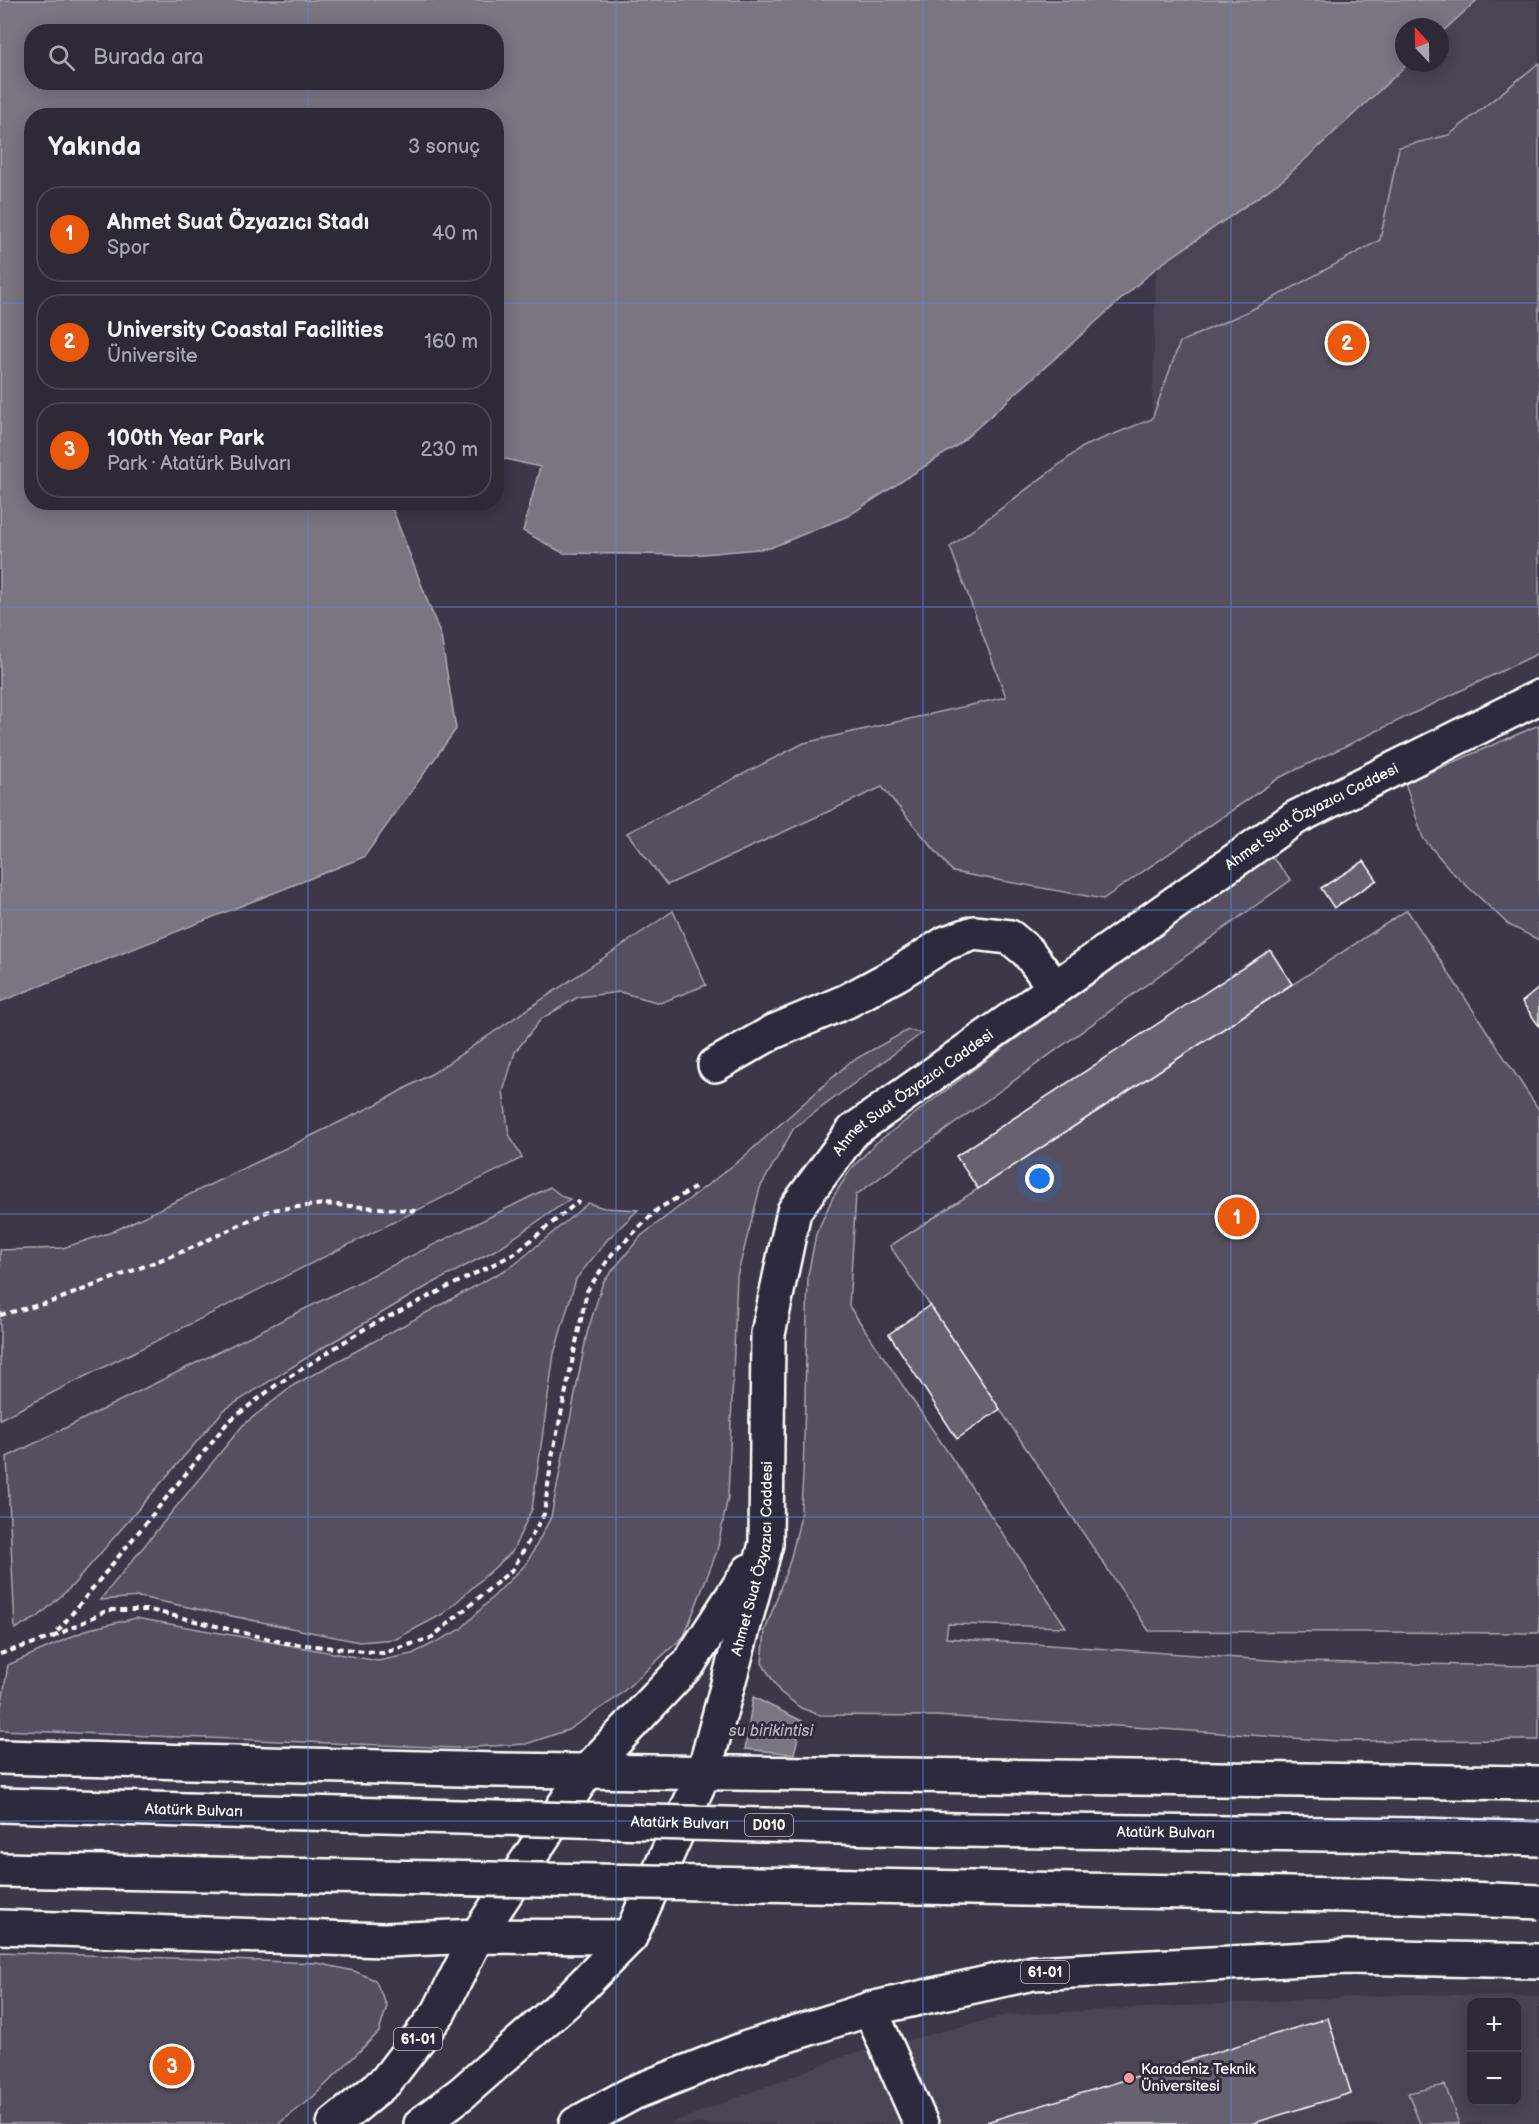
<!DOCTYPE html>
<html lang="tr">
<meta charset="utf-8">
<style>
:root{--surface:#2d2937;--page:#35313f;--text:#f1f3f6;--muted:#a7a6ad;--line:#484552;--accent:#ea580c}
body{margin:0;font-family:"Balsamiq Sans",sans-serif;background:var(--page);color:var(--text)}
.controls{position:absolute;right:18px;bottom:18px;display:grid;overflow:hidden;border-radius:12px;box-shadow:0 3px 15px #0003}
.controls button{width:54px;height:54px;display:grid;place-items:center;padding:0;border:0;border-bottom:2px solid var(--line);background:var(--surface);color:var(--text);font:30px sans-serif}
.compass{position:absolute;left:1395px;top:18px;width:54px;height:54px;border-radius:50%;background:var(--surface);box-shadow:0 3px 15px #0003;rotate:338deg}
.you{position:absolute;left:1040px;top:1179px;width:21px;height:21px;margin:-15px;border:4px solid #fff;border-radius:50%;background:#1a73e8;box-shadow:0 0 0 9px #1a73e833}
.badge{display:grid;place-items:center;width:39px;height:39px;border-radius:50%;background:var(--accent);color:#fff;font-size:20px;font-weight:700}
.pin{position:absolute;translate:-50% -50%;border:3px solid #fff;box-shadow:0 2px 6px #0006}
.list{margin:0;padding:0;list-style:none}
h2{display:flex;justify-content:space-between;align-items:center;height:78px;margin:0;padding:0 24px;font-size:26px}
h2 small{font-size:20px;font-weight:400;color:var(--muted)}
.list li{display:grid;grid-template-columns:39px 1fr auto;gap:18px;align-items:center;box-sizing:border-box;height:96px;margin:0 12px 12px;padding:0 12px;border:2px solid var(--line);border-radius:24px}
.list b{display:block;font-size:22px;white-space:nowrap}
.list p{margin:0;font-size:20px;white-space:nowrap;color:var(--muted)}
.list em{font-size:20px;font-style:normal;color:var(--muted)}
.icon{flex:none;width:33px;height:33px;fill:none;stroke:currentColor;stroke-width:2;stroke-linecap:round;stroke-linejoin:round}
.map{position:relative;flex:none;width:1539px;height:2124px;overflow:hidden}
.search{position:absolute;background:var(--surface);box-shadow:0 3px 15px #0003;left:24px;top:24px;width:480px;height:66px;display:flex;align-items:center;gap:15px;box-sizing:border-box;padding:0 21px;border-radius:24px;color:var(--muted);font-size:22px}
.panel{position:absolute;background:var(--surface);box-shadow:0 3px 15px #0003;left:24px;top:108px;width:480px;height:402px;border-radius:24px}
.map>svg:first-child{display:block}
</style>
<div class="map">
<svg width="1539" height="2124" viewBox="0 0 1539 2124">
<rect width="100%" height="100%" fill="#3c3749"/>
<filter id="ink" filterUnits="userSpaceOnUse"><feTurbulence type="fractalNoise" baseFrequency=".0167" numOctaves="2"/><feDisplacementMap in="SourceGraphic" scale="12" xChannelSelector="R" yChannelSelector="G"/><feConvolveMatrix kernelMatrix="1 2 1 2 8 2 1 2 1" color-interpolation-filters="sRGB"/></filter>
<g filter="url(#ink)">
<g fill="#494455" fill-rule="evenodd">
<path d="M1477 0H1539V653L1152 419 1156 268 1284 179 1409 63H1440V34Z"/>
<path d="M1410 1994 1539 1997V2124H669L847 2055 1007 2015ZM1472 2002H1516V2102H1472Z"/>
</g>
<g fill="#555060" stroke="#aaa8b0" stroke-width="1.5">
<path d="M1539 63V653L1279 778 1103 899 953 872 882 787 667 885 627 833 804 743 1006 697 950 547 1084 446 1152 419 1180 342 1253 309 1380 240 1399 147 1449 135Z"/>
<path d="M1539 725V940L1509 925 1452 872 1423 838 1405 783Z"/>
<path d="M1271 856 1291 880 856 1195 849 1306 1066 1627 948 1624 946 1638 1298 1662 1539 1666V1740L1337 1741 1102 1725 935 1716 820 1715 801 1708 780 1692 762 1663 765 1631 790 1561 800 1520 803 1477 808 1275 816 1234 833 1197 851 1169 876 1143 981 1064Z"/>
<path d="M1407 910 1539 1110V1633L1149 1631 890 1246Z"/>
<path d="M673 911 706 985 660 1003 620 992 578 997 541 1019 515 1052 503 1092 509 1134 522 1158 0 1419V1250L63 1248 112 1232 377 1104 433 1073Z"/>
<path d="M908 1030 922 1033 794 1128 760 1188 737 1276 728 1497 717 1551 684 1636 616 1698 568 1730 526 1744 457 1748 0 1730V1714L8 1665 89 1629 136 1618 378 1661 412 1654 460 1630 527 1563 551 1517 587 1333 603 1282 641 1236 740 1160 850 1062Z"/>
<path d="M550 1187 563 1197 570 1199 499 1248 426 1287 319 1350 224 1410 73 1585 38 1617 15 1629 7 1457Z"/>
<path d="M588 1203 604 1208 638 1210 607 1240 576 1279 554 1354 532 1509 512 1552 443 1614 396 1639 359 1642 139 1597 100 1600 243 1425 294 1385 514 1265Z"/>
<path d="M0 1952 317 1963 354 1971 375 1980 387 2006 379 2032 311 2099 278 2124H0Z"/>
<path d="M1445 2085 1459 2124H1420L1408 2093Z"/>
</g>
<g fill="#797682" stroke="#afadb4" stroke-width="1.5" fill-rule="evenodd">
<path d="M0 0H1477L1440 34V27H1404V63H1409L1284 179 1156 268 958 445 848 516 770 548 692 555 563 553 523 531 540 467 497 457 496 116H32V502L390 503 441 636 456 729 364 857 0 1002ZM32 32H496V82H32Z"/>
<path d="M753 1697 802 1721 794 1754 745 1749Z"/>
</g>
<g fill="#666270" stroke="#fff" stroke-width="1.5">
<path d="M1364 861 1377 880 1334 908 1321 888Z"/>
<path d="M1270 950 1292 984 978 1189 956 1156Z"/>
<path d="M1539 988V1026L1522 1002Z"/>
<path d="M930 1305 1000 1409 957 1439 889 1334Z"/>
<path d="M1328 2018 1351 2093 1251 2124H980Z"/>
</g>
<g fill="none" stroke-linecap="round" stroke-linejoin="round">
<g stroke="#fff" stroke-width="38">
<g id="minor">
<path d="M715 1065 773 1032 847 1001 897 974 946 943 974 933 1010 937 1028 952 1055 988"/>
<path d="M587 1771 689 1663 749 1571"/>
<path id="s1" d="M704 1772 766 1544 768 1334 794 1211 853 1131 1295 818 1539 697"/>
<path d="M870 2009 921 2124"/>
</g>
</g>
<g stroke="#fff" stroke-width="38">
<g id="highway">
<path d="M0 1757 497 1770 1539 1783"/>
<path d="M0 1927 384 1940 477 1936 630 1937"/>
<path d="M334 2124 386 2081 439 2012 477 1936 587 1771"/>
<path d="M421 2124 462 2093 567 2001 630 1937 704 1772"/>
<path d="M576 2124 633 2093 747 2048 870 2009 1033 1973 1348 1957 1539 1961"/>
</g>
</g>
<g stroke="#fff" stroke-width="4" stroke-dasharray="6 4.5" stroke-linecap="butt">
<path d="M0 1315 51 1302 189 1249 271 1210 324 1204 417 1211"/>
<path d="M53 1637 108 1610H150L286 1643 383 1653 431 1638 513 1569 544 1514 552 1457 587 1291 612 1254 658 1209 698 1186"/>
<path d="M0 1654 53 1637 228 1422 275 1386 366 1328 514 1254 579 1201"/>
</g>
<use href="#minor" stroke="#2f2a3d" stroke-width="33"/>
<use href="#highway" stroke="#2f2a3d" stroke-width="33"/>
<g stroke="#fff" stroke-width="38" stroke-linecap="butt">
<g id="highway-bridge">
<path id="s2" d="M0 1805 955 1830 1419 1835 1539 1839"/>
<path d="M0 1870 1397 1896 1539 1902"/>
</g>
</g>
<use href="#highway-bridge" stroke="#2f2a3d" stroke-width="33"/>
</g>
</g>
<path fill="none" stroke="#6183e4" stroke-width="1.5" stroke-opacity="0.55" d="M308 0V32M616 0V2124M923 0V2124M1231 0V2124M308 82V116M0 303H32M496 303H1539M308 502V2124M0 607H1539M0 910H1539M0 1214H1539M0 1517H1539M0 1821H1539"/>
<circle fill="#ff9aa2" stroke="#2f2a3d" stroke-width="2" cx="1129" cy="2078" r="6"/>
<g text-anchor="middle" stroke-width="6" stroke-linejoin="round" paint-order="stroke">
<g fill="#2f2a3d" stroke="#c1bfc5" stroke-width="1.5">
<rect x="745" y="1814" width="48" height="22" rx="4.5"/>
<rect x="1021" y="1961" width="48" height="22" rx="4.5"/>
<rect x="394" y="2028" width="48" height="22" rx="4.5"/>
</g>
<g font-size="14" font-weight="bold" fill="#fff">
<text x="769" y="1830">D010</text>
<text x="1045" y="1977">61-01</text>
<text x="418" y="2044">61-01</text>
</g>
<g font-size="15" fill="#fff" stroke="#2f2a3d">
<text dy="5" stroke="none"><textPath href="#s1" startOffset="1228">Ahmet Suat Özyazıcı Caddesi</textPath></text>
<text dy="5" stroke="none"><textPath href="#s1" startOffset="742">Ahmet Suat Özyazıcı Caddesi</textPath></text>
<text dy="5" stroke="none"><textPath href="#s1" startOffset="220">Ahmet Suat Özyazıcı Caddesi</textPath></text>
<text dy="5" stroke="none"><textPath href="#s2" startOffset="194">Atatürk Bulvarı</textPath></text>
<text dy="5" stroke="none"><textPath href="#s2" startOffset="680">Atatürk Bulvarı</textPath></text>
<text dy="5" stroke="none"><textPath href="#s2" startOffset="1166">Atatürk Bulvarı</textPath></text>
</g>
<g font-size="15" fill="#fff" stroke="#2f2a3d" text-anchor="start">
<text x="1141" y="2074">Karadeniz Teknik<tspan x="1141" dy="17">Üniversitesi</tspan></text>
</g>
<g font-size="16" font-style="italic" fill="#b5b4ba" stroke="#2f2a3d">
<text x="771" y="1736">su birikintisi</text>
</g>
</g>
</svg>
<div class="controls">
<button>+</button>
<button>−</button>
</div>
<svg class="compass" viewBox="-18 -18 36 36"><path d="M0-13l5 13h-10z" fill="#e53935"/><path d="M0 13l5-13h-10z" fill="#a7a6ad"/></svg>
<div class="you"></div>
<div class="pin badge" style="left:1237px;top:1217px">1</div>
<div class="pin badge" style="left:1347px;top:343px">2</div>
<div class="pin badge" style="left:172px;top:2066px">3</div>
<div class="search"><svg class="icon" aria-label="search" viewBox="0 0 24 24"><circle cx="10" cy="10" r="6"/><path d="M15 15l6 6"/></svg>Burada ara</div>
<section class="panel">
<h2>Yakında<small>3 sonuç</small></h2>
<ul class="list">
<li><span class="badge">1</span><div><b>Ahmet Suat Özyazıcı Stadı</b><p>Spor</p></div><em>40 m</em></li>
<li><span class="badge">2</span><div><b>University Coastal Facilities</b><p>Üniversite</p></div><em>160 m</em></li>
<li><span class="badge">3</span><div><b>100th Year Park</b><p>Park · Atatürk Bulvarı</p></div><em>230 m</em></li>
</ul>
</section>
</div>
